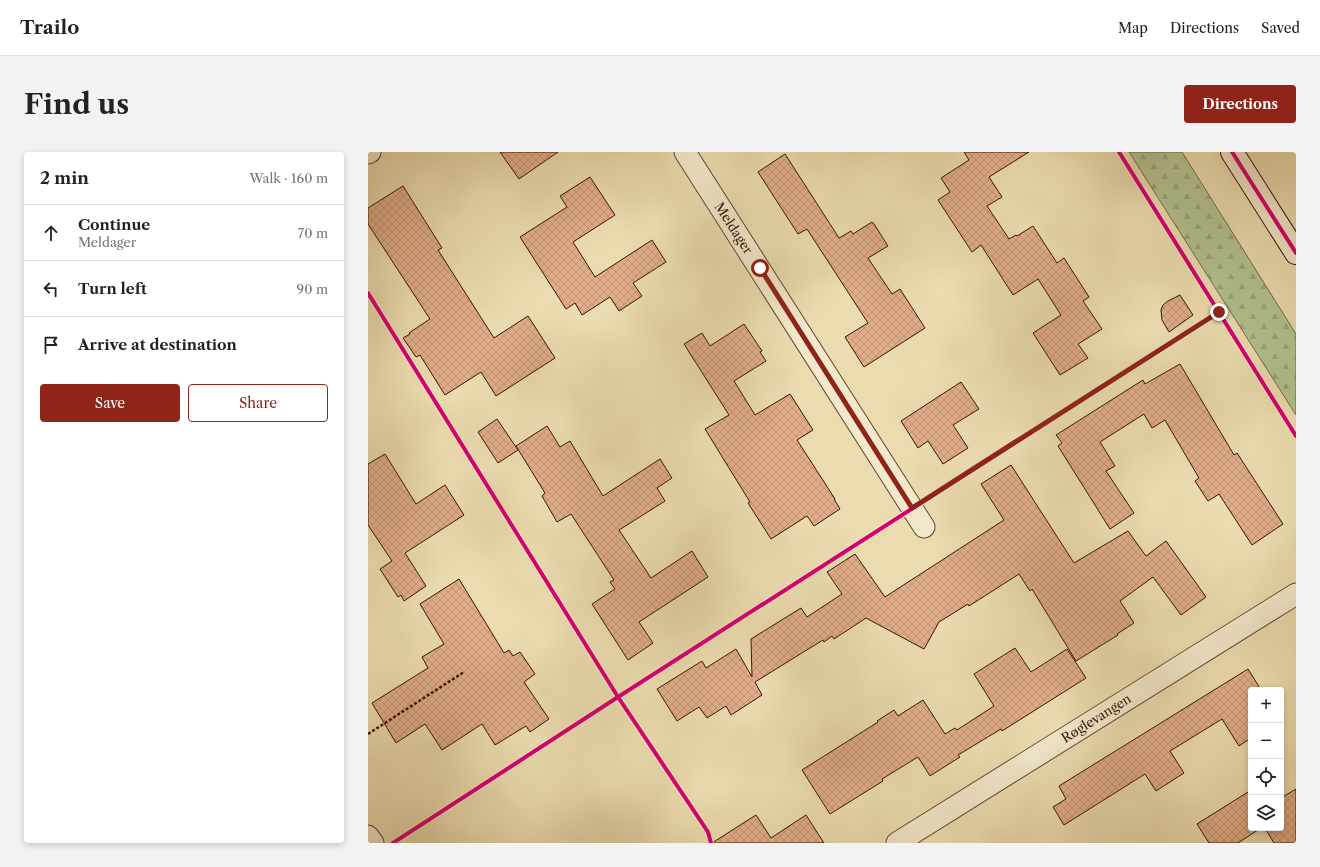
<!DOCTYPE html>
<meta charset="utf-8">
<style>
:root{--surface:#fff;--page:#f2f2f2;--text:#222;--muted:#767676;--line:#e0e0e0;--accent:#8f2418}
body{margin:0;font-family:"Libre Caslon Text",serif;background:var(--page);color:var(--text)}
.controls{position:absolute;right:12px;bottom:12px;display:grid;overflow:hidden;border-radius:4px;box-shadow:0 2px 6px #0003}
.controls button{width:36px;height:36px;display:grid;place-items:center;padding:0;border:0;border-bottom:1px solid var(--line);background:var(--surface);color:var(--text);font:20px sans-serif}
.stop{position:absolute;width:12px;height:12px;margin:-9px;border:3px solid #8f2418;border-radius:50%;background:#fff}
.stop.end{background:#8f2418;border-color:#fff;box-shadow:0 1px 4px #0008}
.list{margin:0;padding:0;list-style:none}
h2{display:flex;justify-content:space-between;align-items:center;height:52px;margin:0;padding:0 16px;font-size:17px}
h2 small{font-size:13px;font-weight:400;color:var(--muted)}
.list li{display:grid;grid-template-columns:26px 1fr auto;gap:12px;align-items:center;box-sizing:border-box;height:56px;padding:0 16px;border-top:1px solid var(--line)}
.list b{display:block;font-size:15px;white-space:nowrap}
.list p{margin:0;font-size:13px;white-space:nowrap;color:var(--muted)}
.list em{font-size:13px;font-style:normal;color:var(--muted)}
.actions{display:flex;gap:8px;padding:12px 16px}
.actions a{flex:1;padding:9px 0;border:1px solid var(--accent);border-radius:4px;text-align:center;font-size:14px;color:var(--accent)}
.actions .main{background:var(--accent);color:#fff}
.icon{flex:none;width:22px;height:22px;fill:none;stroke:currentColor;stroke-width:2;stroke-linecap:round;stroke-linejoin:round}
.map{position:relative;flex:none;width:928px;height:691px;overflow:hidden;border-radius:4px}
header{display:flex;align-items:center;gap:24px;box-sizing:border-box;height:56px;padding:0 20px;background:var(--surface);border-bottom:1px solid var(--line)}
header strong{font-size:19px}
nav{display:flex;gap:22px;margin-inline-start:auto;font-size:14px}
.intro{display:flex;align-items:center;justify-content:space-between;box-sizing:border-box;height:96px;padding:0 24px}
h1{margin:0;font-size:28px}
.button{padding:10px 18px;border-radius:4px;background:var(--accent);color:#fff;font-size:14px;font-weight:700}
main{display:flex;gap:24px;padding:0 24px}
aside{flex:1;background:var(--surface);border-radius:4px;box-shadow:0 2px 6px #0003}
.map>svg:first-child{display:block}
</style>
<header>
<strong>Trailo</strong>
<nav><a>Map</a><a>Directions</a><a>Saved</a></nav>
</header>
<div class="intro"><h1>Find us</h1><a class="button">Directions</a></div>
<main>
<aside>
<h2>2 min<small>Walk · 160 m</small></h2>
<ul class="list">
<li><svg class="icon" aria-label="ahead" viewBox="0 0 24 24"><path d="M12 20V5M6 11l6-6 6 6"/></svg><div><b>Continue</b><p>Meldager</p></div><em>70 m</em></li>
<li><svg class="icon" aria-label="left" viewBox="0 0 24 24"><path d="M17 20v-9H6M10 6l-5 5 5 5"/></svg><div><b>Turn left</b></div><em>90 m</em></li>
<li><svg class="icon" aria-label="arrive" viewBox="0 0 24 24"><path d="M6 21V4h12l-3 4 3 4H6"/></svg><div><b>Arrive at destination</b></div></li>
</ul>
<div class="actions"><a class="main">Save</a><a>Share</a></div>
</aside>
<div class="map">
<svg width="928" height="691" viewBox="0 0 928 691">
<defs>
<pattern id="forest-firs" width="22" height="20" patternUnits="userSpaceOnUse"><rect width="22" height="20" fill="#b2c28f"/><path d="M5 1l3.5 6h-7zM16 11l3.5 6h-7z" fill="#9aa67a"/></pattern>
<pattern id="building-cross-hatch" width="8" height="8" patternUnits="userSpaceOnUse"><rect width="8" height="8" fill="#e0ad88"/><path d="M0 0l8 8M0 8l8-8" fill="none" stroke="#c19474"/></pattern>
</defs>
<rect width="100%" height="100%" fill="#ebdcaf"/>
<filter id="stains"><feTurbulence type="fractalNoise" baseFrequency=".005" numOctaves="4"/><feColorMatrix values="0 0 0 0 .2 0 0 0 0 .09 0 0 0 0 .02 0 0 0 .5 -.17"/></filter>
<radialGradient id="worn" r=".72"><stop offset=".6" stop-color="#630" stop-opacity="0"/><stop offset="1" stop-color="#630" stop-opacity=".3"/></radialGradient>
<path fill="url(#forest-firs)" stroke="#746c4a" d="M761 0H814L928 182V263Z"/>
<g fill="url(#building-cross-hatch)" stroke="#361504">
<path d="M132 0H190L151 27Z"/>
<path d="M596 0H661L621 25 634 45 619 54 641 87 648 83 649 84 665 74 689 111 696 106 721 145 715 149 734 177 710 192 720 206 692 223 665 181 693 163 670 127 645 143 613 93 604 100 570 48 582 40 573 26 601 8Z"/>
<path d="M417 2 471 86 483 79 485 82 504 70 506 72 520 94 500 106 524 142 532 137 557 176 496 215 477 185 500 171 439 77 430 82 390 20Z"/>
<path d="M222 25 247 63 205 90 227 125 284 88 298 110 265 131 274 144 251 159 242 145 214 163 207 151 198 157 152 85 199 55 192 44Z"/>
<path d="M35 34 74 96 70 98 126 186 160 164 187 206 128 244 113 220 77 243 52 203 48 205 35 186 42 182 41 181 62 167 0 72V56Z"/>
<path d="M812 143 825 163 801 180 794 168 793 158 795 153 800 149Z"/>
<path d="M376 172 394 199 392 200 398 209 366 229 387 263 422 242 445 278 429 288 467 347H466L472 357 446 374 439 364 403 387 380 351 382 350 337 277 361 263 316 192 334 181 342 194Z"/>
<path d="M812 212 866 303 869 301 915 372 884 393 851 342 840 349 827 329 831 326 797 268 784 276 776 262 732 290 747 314 738 319 766 361 742 377 690 294 694 291 688 283 775 228 777 232Z"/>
<path d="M593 230 611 257 585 273 600 296 575 312 560 289 550 296 533 269Z"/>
<path d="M129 267 150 298 130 311 110 280Z"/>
<path d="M179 274 192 295 202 289 235 344 292 307 304 326 289 336 297 349 251 378 283 426 324 399 340 425 271 470 285 491 260 508 224 452 247 437 242 430 246 428 203 362 189 370 174 344 177 341 148 294Z"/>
<path d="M17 302 48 352 77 333 96 363 37 401 58 434 36 449 33 443 30 445 12 417 24 409 0 373V312Z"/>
<path d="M643 313 706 411 760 379 778 404 798 389 838 445 813 463 785 425 752 449 766 471 749 482 750 483 708 509 664 437 662 439 651 422 601 454 600 452 571 470 556 497 498 466 466 487 464 484 456 490 455 488 387 530 394 543 363 563 358 554 339 566 331 555 309 569 289 537 334 509 338 516 368 497 384 525 383 487 433 456 439 465 474 442 459 420 487 402 517 445 636 368 613 332Z"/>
<path d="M91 427 136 501 141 498 145 504 152 500 167 522 156 530 181 567 162 580 158 574 127 593 114 572 74 598 57 572 28 591 4 551 60 516 54 505 76 492 52 452Z"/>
<path d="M647 496 663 520 699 497 718 526 634 579 633 577 590 603 592 605 562 624 550 605 514 627 515 629 462 662 434 618 510 570 509 569 526 558 530 564 555 548 577 582 587 576 589 578 626 554 606 522Z"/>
<path d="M880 517 893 538H883V586L871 594 854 567 802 599 816 621 788 639 777 622 696 673 685 655 698 647 691 634Z"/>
<path d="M928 637V691H906L897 676H913V646Z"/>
<path d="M880 640 883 646V676H893L870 691H841L829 672Z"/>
<path d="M388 663 403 686 438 663 456 691H344Z"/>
</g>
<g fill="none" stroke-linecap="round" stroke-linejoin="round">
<g stroke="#63472f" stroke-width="23">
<g id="street">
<path d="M317 0 556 375"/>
<path d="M0 1 2 0"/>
<path d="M0 684 5 691"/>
<path d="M529 691 928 442"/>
</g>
</g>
<g stroke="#361504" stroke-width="24">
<path id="secondary" d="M864 0 928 101"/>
</g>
<path stroke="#361504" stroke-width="2.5" stroke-dasharray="3 2" stroke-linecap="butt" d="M0 582 96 520"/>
<use href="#street" stroke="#f2e8cb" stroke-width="21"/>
<use href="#secondary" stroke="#f2e8cb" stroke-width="22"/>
<g stroke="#f2e8cb" stroke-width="6">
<g id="cycleway">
<path d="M751 0 928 284"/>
<path d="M864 0 928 101"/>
<path d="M0 141 250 545 340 680 343 691"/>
<path d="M25 691 250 545 851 160"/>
</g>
</g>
<use href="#cycleway" stroke="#d6006c" stroke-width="4"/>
</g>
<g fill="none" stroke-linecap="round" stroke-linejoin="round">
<path stroke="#8f2418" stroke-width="5" d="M392 116 544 356 851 160"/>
</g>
<g text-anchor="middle" stroke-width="4" stroke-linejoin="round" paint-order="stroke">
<g font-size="13" fill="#361504" stroke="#f2e8cb">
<text transform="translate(366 76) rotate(57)" y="5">Meldager</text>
<text transform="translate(728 566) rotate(-32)" y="5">Røglevangen</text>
</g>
</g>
<rect width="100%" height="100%" filter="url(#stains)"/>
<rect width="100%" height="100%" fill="url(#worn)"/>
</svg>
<div class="controls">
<button>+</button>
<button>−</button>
<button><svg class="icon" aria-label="locate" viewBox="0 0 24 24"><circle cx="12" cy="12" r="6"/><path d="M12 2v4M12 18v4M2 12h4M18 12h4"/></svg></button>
<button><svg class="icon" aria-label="layers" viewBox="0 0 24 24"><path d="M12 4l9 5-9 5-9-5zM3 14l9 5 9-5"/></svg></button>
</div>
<div class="stop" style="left:392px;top:116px"></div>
<div class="stop end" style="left:851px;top:160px"></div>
</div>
</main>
